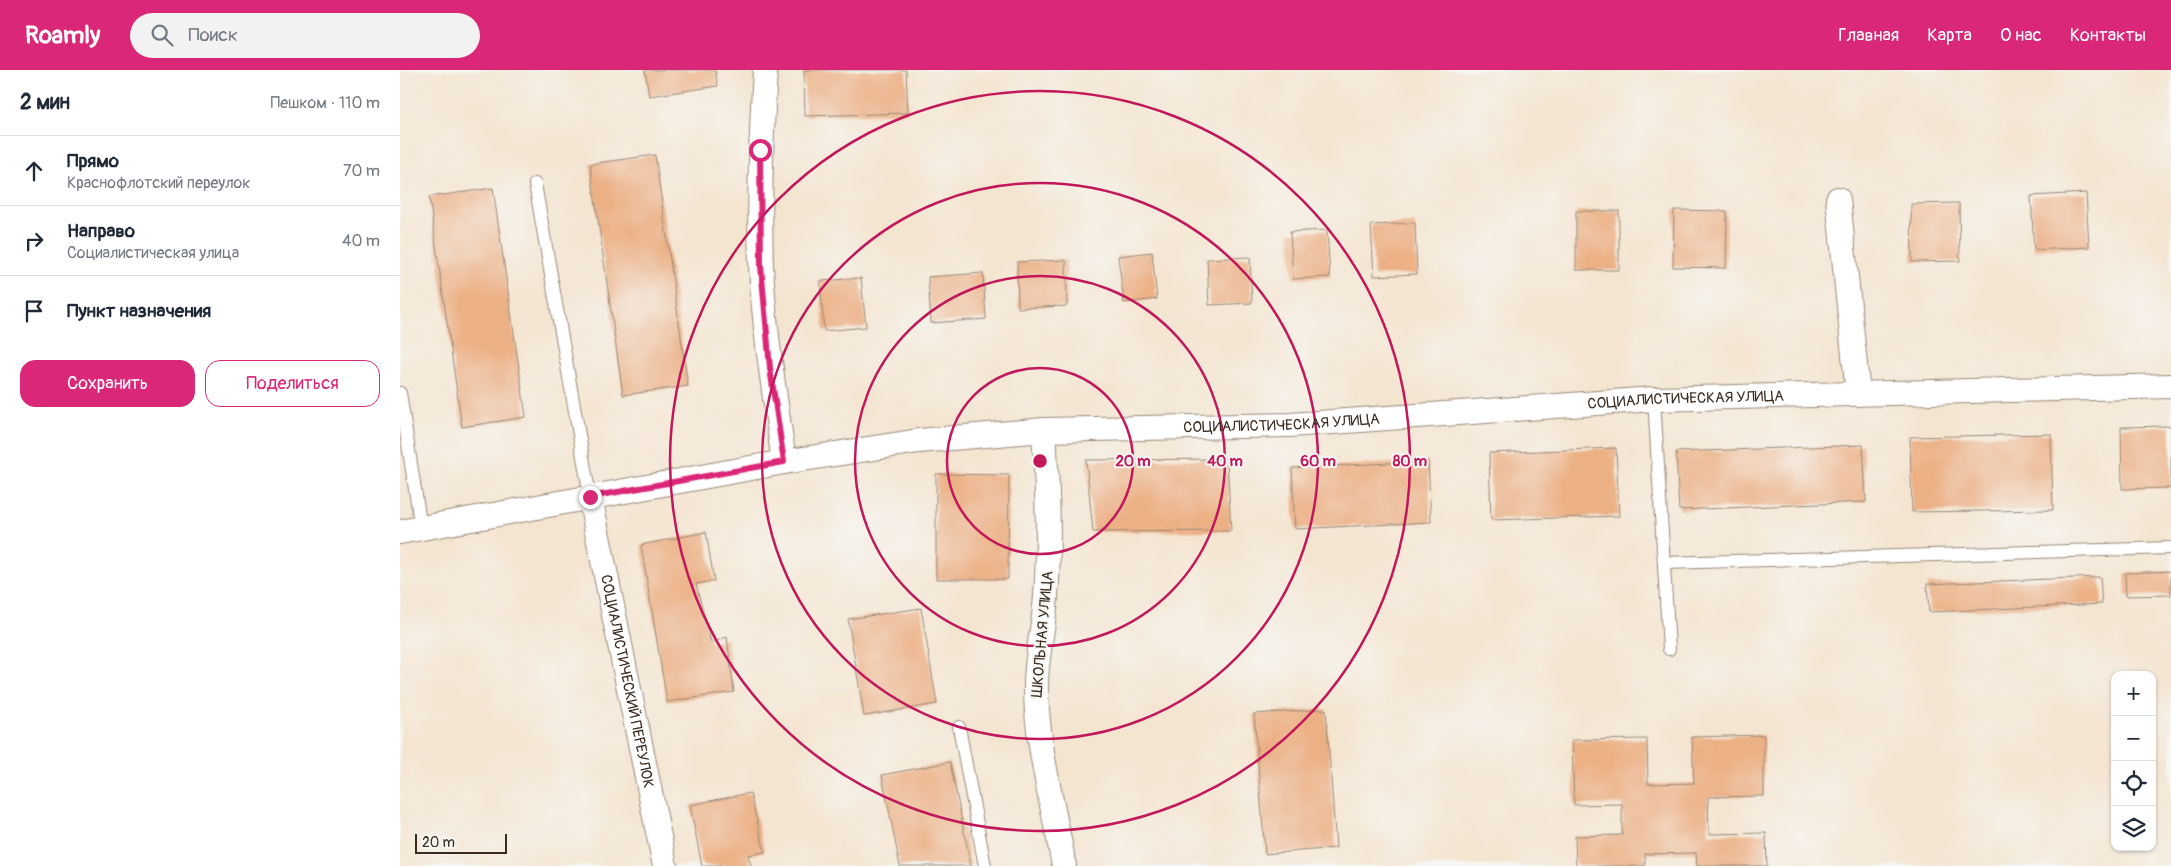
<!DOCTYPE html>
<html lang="ru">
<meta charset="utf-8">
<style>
:root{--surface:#fff;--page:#f2f2f3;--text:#1f2937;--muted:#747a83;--line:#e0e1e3;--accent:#db2777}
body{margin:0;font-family:Pangolin,sans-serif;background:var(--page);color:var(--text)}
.controls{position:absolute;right:15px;bottom:15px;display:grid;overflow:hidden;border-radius:10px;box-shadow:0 1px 4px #0004}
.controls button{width:45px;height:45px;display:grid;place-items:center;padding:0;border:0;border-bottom:1px solid var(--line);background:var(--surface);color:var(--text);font:25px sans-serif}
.scale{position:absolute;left:15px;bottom:12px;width:92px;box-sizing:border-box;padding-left:5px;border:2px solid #3b2a1e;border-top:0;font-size:14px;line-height:18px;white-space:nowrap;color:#3b2a1e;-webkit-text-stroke:4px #f6f6f2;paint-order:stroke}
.stop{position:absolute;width:15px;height:15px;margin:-11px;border:4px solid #db2777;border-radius:50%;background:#fff}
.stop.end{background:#db2777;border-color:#fff;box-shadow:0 1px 5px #0008}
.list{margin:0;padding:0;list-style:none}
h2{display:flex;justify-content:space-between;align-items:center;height:65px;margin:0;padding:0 20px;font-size:21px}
h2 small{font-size:16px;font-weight:400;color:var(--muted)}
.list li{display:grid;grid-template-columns:32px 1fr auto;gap:15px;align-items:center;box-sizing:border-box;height:70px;padding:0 20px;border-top:1px solid var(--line)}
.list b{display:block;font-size:19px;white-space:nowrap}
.list p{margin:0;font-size:16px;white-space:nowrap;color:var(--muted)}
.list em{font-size:16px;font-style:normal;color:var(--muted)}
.actions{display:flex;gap:10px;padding:15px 20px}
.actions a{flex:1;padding:11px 0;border:1px solid var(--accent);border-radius:15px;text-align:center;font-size:18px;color:var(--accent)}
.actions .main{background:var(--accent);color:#fff}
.icon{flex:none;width:28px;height:28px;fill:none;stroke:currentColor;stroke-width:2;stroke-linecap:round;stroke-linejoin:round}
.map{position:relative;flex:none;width:1771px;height:796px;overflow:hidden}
header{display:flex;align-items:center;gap:30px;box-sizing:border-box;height:70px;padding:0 25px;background:var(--accent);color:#fff}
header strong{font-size:24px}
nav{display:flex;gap:28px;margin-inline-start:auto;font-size:18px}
.search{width:350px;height:45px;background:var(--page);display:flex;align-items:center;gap:12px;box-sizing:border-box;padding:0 18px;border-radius:28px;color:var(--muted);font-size:19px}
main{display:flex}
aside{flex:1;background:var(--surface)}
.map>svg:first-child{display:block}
</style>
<header>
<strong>Roamly</strong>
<div class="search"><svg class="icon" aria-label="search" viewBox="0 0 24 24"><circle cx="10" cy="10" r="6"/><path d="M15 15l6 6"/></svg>Поиск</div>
<nav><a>Главная</a><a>Карта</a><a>О нас</a><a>Контакты</a></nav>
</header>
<main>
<aside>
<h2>2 мин<small>Пешком · 110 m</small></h2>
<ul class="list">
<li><svg class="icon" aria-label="ahead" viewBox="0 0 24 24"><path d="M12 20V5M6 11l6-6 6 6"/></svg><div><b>Прямо</b><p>Краснофлотский переулок</p></div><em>70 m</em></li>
<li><svg class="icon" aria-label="right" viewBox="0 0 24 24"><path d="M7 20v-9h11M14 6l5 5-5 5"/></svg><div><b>Направо</b><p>Социалистическая улица</p></div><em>40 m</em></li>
<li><svg class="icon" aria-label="arrive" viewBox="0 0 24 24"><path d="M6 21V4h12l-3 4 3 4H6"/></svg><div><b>Пункт назначения</b></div></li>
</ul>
<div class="actions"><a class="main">Сохранить</a><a>Поделиться</a></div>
</aside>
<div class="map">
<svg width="1771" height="796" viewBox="0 0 1771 796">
<rect width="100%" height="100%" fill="#f6f6f2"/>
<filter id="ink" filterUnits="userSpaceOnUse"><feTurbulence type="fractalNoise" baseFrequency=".02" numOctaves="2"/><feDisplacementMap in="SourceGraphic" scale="10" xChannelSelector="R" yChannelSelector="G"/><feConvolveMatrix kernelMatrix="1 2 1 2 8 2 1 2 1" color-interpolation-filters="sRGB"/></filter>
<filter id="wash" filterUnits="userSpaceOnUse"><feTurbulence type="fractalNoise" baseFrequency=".0096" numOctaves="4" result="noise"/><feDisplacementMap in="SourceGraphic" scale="20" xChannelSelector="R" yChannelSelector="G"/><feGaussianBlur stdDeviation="1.12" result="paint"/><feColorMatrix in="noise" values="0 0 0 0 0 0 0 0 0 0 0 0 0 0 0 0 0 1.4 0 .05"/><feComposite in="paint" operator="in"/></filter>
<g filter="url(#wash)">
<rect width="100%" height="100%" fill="#f4e5d1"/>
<g id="blocks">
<g fill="#ecb085">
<path d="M245 0H315L318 16 249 26Z"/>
<path d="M404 0H506L508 43 405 46Z"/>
<path d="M255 85 288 316 223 325 190 94Z"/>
<path d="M93 118 126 347 62 357 29 127Z"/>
<path d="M1686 123 1689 177 1634 180 1631 126Z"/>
<path d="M1559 133 1560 191 1512 192 1511 134Z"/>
<path d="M1274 140 1327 141 1326 198 1273 197Z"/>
<rect x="1176" y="141" width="43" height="59"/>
<path d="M1015 153 1017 204 974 206 971 155Z"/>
<path d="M927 160 930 207 893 209 890 162Z"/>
<path d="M752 182 757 229 724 233 718 186Z"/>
<path d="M850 187 852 233 809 235 807 189Z"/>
<path d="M666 190 667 236 618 238 617 192Z"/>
<path d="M583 203 586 249 531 253 528 207Z"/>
<path d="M461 208 466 257 424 261 420 211Z"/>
<path d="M1771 356V418L1722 419 1721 357Z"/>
<path d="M1651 364 1653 440 1512 442 1510 367Z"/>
<path d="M1463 375 1466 432 1279 440 1276 382Z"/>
<path d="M1216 378 1219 446 1091 450 1089 383Z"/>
<path d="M827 389 831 461 693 462 686 390Z"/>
<path d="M1028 391 1031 452 895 459 892 398Z"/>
<path d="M536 404 609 405 608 509H536Z"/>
<path d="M306 462 314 511 296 514 311 573 327 567 334 622 267 632 241 475Z"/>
<path d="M1771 501V525L1726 526 1725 503Z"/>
<path d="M1700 507 1702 534 1529 542 1527 514Z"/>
<path d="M521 538 537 634 464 646 448 549Z"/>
<path d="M926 639 936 778 865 784 854 644Z"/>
<path d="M1364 665V726L1308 727 1309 764 1366 763 1367 796H1297L1296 783 1245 784V796H1176L1175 766 1222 765V734L1174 735 1172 670 1247 669 1248 714 1294 713 1292 667Z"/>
<path d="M550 692 571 796H500L482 705Z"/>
<path d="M350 723 365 782 348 785 351 796H302L290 735Z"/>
</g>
</g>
</g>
<g filter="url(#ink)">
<use href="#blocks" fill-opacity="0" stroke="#988878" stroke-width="1"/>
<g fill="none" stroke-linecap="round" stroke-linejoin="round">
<g stroke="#988878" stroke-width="14">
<g id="service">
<path d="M135 114 190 427"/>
<path d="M0 323 21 458"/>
<path d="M1254 329 1269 579"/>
<path d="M1264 493 1771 478"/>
<path d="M559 657 585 796"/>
</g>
</g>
<g stroke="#988878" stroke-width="26">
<g id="minor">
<path d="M365 0C361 65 359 130 361 195 364 260 375 326 384 392"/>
<path d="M1438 129 1458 324"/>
<path d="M644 360C647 415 650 471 646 526 644 558 635 589 636 620 637 678 654 739 664 796"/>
<path id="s1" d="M190 427 265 796"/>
<path id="s2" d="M0 462 384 392 519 371 644 360 890 355 1254 329 1771 316"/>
</g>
</g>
<use href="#service" stroke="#fff" stroke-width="12"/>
<use href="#minor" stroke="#fff" stroke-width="24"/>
</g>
</g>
<g fill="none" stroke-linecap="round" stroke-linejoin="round" filter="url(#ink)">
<path stroke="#db2777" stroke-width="6" d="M190 427 384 392 370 298 361 196 360 80"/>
</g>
<g fill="none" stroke="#c2185b" stroke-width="2.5">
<circle cx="640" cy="391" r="93"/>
<circle cx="640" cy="391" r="185"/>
<circle cx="640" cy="391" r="278"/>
<circle cx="640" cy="391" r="370"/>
</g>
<g text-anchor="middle" stroke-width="4" stroke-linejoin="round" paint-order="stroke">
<g font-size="15" fill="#3b2a1e" stroke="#f6f6f2">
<text dy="5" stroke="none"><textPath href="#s2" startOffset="1295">СОЦИАЛИСТИЧЕСКАЯ УЛИЦА</textPath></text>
<text dy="5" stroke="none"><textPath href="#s2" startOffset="890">СОЦИАЛИСТИЧЕСКАЯ УЛИЦА</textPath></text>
<text transform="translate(642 564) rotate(-85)" y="5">ШКОЛЬНАЯ УЛИЦА</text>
<text dy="5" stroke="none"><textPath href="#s1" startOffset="188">СОЦИАЛИСТИЧЕСКИЙ ПЕРЕУЛОК</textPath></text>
</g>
</g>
<circle cx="640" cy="391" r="8" fill="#c2185b" stroke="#f6f6f2" stroke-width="2.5"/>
<g font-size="15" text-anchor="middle" font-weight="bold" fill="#c2185b" stroke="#f6f6f2" stroke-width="4" stroke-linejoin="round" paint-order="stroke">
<text x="733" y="396">20 m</text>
<text x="825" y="396">40 m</text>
<text x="918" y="396">60 m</text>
<text x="1010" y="396">80 m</text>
</g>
</svg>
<div class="controls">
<button>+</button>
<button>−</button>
<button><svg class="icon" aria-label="locate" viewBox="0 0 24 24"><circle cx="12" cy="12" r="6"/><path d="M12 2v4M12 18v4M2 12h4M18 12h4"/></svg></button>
<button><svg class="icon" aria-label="layers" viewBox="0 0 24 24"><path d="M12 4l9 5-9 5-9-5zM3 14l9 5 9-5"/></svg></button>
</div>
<div class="scale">20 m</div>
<div class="stop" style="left:360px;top:80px"></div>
<div class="stop end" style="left:190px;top:427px"></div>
</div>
</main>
